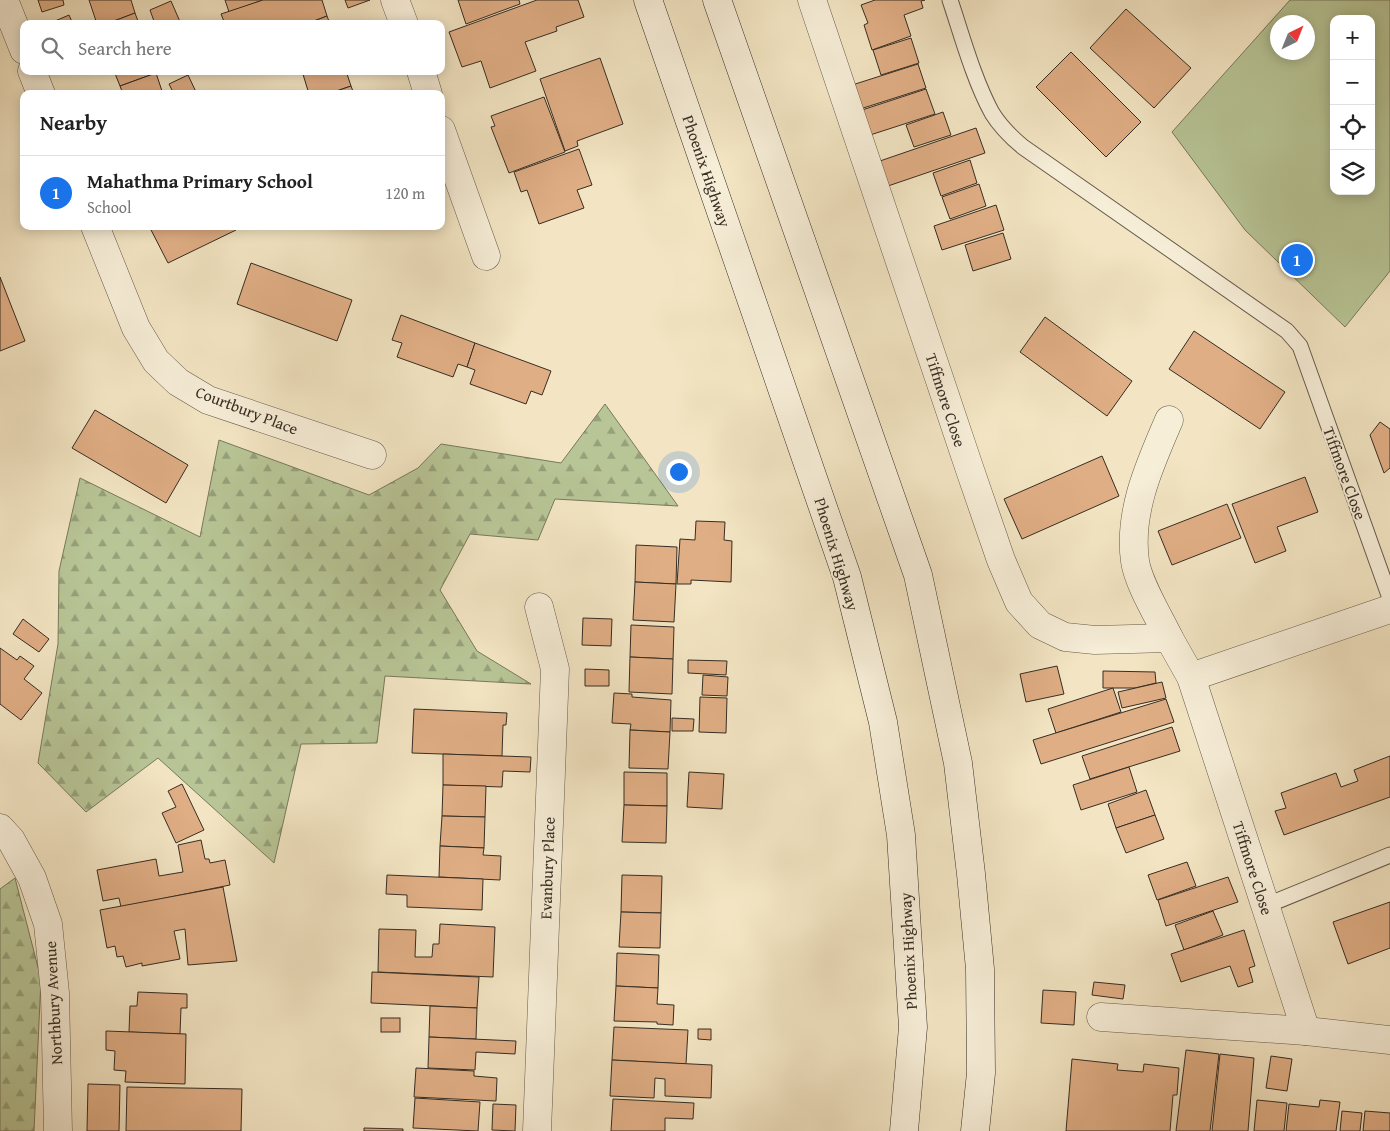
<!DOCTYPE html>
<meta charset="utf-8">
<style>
:root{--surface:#fff;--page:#f2f2f2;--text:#222;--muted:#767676;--line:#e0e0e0;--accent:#1a73e8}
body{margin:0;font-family:"Gentium Book Plus",serif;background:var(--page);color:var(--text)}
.controls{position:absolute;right:15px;top:15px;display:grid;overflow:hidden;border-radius:10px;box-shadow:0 2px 12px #0003}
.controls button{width:45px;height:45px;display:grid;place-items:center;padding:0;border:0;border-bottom:1px solid var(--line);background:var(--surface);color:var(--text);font:25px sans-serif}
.compass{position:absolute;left:1270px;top:15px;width:45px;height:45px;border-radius:50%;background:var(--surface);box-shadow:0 2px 12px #0003;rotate:43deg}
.you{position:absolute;left:678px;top:471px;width:18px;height:18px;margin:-12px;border:4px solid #fff;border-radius:50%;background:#1a73e8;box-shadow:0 0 0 8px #1a73e833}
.badge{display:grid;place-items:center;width:32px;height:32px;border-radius:50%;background:var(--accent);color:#fff;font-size:16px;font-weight:700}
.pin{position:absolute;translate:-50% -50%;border:2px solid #fff;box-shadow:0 1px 5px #0006}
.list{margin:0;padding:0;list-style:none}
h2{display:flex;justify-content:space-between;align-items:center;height:65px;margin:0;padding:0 20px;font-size:21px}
h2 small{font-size:16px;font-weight:400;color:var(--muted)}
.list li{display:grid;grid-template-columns:32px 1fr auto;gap:15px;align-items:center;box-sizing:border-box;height:75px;padding:0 20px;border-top:1px solid var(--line)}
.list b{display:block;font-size:19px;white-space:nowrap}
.list p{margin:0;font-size:16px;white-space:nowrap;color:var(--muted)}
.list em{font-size:16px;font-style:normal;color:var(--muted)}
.icon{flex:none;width:28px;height:28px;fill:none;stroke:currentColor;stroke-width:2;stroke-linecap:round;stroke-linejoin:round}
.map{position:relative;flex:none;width:1390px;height:1131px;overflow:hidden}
.search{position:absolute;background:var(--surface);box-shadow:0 2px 12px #0003;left:20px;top:20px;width:425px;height:55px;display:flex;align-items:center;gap:12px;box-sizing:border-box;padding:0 18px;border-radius:10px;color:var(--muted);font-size:19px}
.panel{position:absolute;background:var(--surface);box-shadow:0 2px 12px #0003;left:20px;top:90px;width:425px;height:140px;border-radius:10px}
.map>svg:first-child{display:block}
</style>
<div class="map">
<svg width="1390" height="1131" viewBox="0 0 1390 1131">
<defs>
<pattern id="forest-firs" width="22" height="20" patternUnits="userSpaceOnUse" patternTransform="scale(1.25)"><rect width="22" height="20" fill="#b8c596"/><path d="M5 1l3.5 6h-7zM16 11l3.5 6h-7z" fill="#96a07a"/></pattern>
</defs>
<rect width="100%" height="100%" fill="#f3e5c3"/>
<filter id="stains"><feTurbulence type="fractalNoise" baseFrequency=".004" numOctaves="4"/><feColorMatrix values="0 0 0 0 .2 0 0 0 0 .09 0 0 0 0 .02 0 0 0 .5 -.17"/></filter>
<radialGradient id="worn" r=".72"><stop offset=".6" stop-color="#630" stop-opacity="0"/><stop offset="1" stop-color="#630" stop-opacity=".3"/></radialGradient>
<path fill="#b8c596" stroke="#77795c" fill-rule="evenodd" d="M1290 0H1390V271L1345 327 1245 230 1172 132ZM1334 19H1371V191H1334ZM1278 22H1308V52H1278Z"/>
<g fill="url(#forest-firs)" stroke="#77795c">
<path d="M605 404 678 506 555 499 538 540 470 534 440 590 477 651 531 684 385 676 377 743 301 744 274 863 158 758 86 812 38 763 58 644 59 571 80 478 200 537 219 440 369 495 418 468 441 444 561 463Z"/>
<path d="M15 878 41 979 34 1131H0V889Z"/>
</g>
<g fill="#e0ae85" stroke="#362d23">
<path d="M38 0H63L64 5 42 12Z"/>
<path d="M89 0H131L135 13 106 24H97Z"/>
<path d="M225 0H263L229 12Z"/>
<path d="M263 0H322L327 16 306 24H225L221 14Z"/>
<path d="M345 0H370L348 8Z"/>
<path d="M458 0H519L520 4 466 24Z"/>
<path d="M537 0H578L584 17 556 27 557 31 525 42 536 71 490 88 481 61 462 67 449 32Z"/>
<path d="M875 0H925L921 1 923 8 904 15 911 36 872 50 864 25 868 23 861 5Z"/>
<path d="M171 1 181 24H155L150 10Z"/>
<path d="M1126 9 1191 68 1154 108 1090 48Z"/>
<path d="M135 13 139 24H106Z"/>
<path d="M69 15 73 24H48Z"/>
<path d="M327 16 330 24H306Z"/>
<path d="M911 38 919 63 881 75 873 50Z"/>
<path d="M1071 52 1141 122 1106 157 1036 87Z"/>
<path d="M600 58 623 124 577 141 578 146 565 151 540 79Z"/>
<path d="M918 64 926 88 857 110 849 86Z"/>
<path d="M114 71H155L156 73 120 86Z"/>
<path d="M302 71H346L351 86 328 94H309Z"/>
<path d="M156 73 163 94H123L120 86Z"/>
<path d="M188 75 197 94H174L169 84Z"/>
<path d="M351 86 354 94H328Z"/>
<path d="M926 89 935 114 867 136 859 111Z"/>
<path d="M544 97 565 152 509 173 491 127 495 126 491 116Z"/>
<path d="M943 112 951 135 914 147 906 125Z"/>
<path d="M976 128 985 153 885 187 877 162Z"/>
<path d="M579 149 592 185 577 190 584 208 539 224 527 190 521 192 514 172Z"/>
<path d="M970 160 977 183 941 196 933 173Z"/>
<path d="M979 184 986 206 950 219 942 197Z"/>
<path d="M996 205 1004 230 942 250 934 226Z"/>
<path d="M149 226H234L236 230 168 263Z"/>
<path d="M1003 233 1011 259 973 271 965 245Z"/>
<path d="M251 263 352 300 337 341 237 304Z"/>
<path d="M0 277 25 341 0 351Z"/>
<path d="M401 315 475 343 467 367 458 364 453 377 397 357 402 343 392 340Z"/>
<path d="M1045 317 1132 381 1107 416 1020 352Z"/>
<path d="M1194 331 1285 392 1260 429 1169 369Z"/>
<path d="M475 343 551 371 542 395 531 391 526 404 470 384 475 370 467 367Z"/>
<path d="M95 410 188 465 166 503 72 448Z"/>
<path d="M1380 422 1390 429V468L1384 473 1370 435Z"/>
<path d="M1102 456 1119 496 1022 539 1004 499Z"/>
<path d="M1305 477 1318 512 1277 527 1286 551 1255 563 1232 504Z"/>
<path d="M1227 504 1241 538 1172 565 1158 531Z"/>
<path d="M696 521 725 522 724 540 732 541 731 582 691 580V584H677L680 539 695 540Z"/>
<path d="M636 545 677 547 676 584 635 582Z"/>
<path d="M635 582 676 584 674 622 633 620Z"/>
<path d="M583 618 612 619 611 646 582 645Z"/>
<path d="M23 619 49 639 39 652 13 634Z"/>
<path d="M631 625 674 627 673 659 630 657Z"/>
<path d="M0 648 17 660 20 656 34 666 24 679 42 693 21 720 0 704Z"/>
<path d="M630 657 673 659 672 694 629 692Z"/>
<path d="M688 660 727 661 726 675 688 673Z"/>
<path d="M1057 666 1064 694 1026 702 1020 674Z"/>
<path d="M585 669 609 670V686H585Z"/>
<path d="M1103 671 1155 672 1156 683 1135 688H1103Z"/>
<path d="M703 675 728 677 727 696 702 695Z"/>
<path d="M1162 682 1166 698 1122 708 1118 692Z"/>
<path d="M1113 688 1121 712 1056 733 1048 709Z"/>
<path d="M614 693 632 694V697L671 700 670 732 630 730 631 724 612 723Z"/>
<path d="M700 697 727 698 726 733 699 732Z"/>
<path d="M1166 699 1174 722 1041 764 1033 740Z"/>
<path d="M414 709 507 713 506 725H503L502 756 412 753Z"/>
<path d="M672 718 694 719 693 731H672Z"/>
<path d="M1172 727 1180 751 1090 779 1082 756Z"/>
<path d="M630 730 670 732 668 769 629 768Z"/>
<path d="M443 754 531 757 530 772 503 771 502 787 443 785Z"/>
<path d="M1390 756V797L1284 835 1275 811 1286 808 1281 793 1336 773 1341 787 1358 781 1354 770Z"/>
<path d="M1129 767 1137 792 1081 810 1073 785Z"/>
<path d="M624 772 667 773V806L624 805Z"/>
<path d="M689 772 724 774 722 809 687 807Z"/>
<path d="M182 784 204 830 176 843 162 813 176 807 168 791Z"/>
<path d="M443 785 486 786 485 817 442 816Z"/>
<path d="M1146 790 1155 815 1116 828 1108 804Z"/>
<path d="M624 805 667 806 666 843 622 842Z"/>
<path d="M1155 815 1164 839 1126 853 1116 828Z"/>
<path d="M442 816 485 817 484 848 440 846Z"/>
<path d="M201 840 205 859H209L210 863 225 860 230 885 121 907 119 898 103 901 97 870 156 859 159 876 183 872 178 845Z"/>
<path d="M440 846 484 848 483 855 501 856 500 880 439 877Z"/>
<path d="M1187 862 1196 886 1157 900 1148 875Z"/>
<path d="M387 875 483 879 482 910 407 907V895L386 894Z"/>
<path d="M622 875 662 876 661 913 621 912Z"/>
<path d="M1228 877 1238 902 1166 926 1158 900Z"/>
<path d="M223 887 237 961 188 965 185 929 174 931 180 959 142 966V963L126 967 123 956 117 957 115 946 107 948 100 910Z"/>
<path d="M1390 902V948L1348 964 1333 922Z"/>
<path d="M1213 911 1223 935 1184 950 1175 925Z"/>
<path d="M621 912 661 913 660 948 619 947Z"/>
<path d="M440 924 495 927 493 977 378 972 379 929 416 930 415 957H432L433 944H439Z"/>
<path d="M1244 930 1255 966 1249 968 1253 982 1238 987 1230 966 1181 982 1171 954Z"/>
<path d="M617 953 659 955 658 988 616 986Z"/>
<path d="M372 972 479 977 477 1008 371 1003Z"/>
<path d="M1094 982 1125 985 1123 999 1092 995Z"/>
<path d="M616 986 658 988 657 1004 674 1005 673 1025 657 1024V1022L614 1021Z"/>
<path d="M1043 990 1076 992 1074 1025 1041 1023Z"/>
<path d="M138 992 187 994V1008H181L180 1034 129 1032 130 1006H137Z"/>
<path d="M430 1006 477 1008 476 1039 429 1037Z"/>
<rect x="381" y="1018" width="19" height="14"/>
<path d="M614 1027 688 1030 686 1064 612 1060Z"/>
<path d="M698 1029H711V1040L698 1039Z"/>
<path d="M106 1031 186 1034 185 1084 125 1082 126 1071 114 1070 115 1051 106 1050Z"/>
<path d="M429 1037 516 1041 515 1054 476 1052 475 1070 428 1068Z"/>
<path d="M1186 1050 1219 1054 1210 1131H1176Z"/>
<path d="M1220 1054 1254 1058 1248 1131H1212Z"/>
<path d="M1271 1056 1292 1059 1287 1091 1266 1088Z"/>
<path d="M1072 1059 1118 1064 1117 1070 1143 1072 1144 1064 1179 1068 1177 1095H1173L1170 1131H1066Z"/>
<path d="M612 1060 712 1065 711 1098 665 1096V1079L655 1078 654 1098 610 1096Z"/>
<path d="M416 1068 474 1071V1076L497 1078 496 1101 414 1097Z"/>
<path d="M88 1084 120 1085 119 1131H87Z"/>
<path d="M127 1087 242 1089 241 1131H126Z"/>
<path d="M415 1098 480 1102 478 1131 413 1128Z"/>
<path d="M613 1099 694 1103 693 1119 665 1118V1131H611Z"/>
<path d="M1257 1100 1287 1103 1284 1131H1254Z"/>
<path d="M1320 1100 1340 1102 1336 1131H1286L1289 1104 1319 1107Z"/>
<path d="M493 1104 516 1105 515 1131 492 1130Z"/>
<path d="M1342 1111 1362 1113 1360 1131H1340Z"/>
<path d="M1365 1111 1390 1113V1131H1363Z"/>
<path d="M364 1128 403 1129V1131H364Z"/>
</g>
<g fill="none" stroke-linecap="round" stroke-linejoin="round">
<g stroke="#655b4b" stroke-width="17">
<g id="lane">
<path d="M950 0C962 36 974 80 992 113 1000 126 1011 137 1023 147L1287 331 1300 346 1390 598"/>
<path d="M1265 906 1390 855"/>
</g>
</g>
<g stroke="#655b4b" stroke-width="29">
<g id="street">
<path d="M4 0 24 50"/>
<path d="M395 0 404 24"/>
<path d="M812 0 970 470 1001 560 1019 602 1040 625 1065 637 1095 640 1169 638 1191 677 1306 1031"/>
<path d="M32 71 41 94"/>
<path d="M421 71 428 94"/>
<path d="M441 130 486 256"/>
<path d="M95 226 136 328 156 361 178 382 208 400 372 455"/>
<path d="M1169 420C1150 464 1128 512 1135 561 1138 583 1159 617 1169 638"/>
<path d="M1191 677 1390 609"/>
<path d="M0 828 11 840 32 878 48 924 55 993 58 1131"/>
<path d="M1101 1017 1306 1031 1390 1040"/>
<path d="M537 1131 555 669 539 607"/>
</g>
</g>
<g stroke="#362d23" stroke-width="29">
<g id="secondary">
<path d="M648 0 847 577 883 722 901 835 913 1027 904 1131"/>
<path d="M717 0 918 575 958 763 971 874 980 969 981 1073 975 1131"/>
</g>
</g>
<use href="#lane" stroke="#f7eed8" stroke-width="15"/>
<use href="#street" stroke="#f7eed8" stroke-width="28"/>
<use href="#secondary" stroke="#f7eed8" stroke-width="28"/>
</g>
<g text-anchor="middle" stroke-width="4" stroke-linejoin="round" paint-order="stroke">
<g font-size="16" fill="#362d23" stroke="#f7eed8">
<text transform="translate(707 171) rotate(71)" y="6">Phoenix Highway</text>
<text transform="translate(946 400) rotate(72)" y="6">Tiffmore Close</text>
<text transform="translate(247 410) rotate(21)" y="6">Courtbury Place</text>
<text transform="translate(1345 473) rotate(70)" y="6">Tiffmore Close</text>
<text transform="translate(837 554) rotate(73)" y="6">Phoenix Highway</text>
<text transform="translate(547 868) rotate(-88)" y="6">Evanbury Place</text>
<text transform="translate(1253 868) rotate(72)" y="6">Tiffmore Close</text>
<text transform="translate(908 951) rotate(-93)" y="6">Phoenix Highway</text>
<text transform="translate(53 1003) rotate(-93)" y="6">Northbury Avenue</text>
</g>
</g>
<rect width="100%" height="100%" filter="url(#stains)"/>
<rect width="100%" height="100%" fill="url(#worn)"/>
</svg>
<div class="controls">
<button>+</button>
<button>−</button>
<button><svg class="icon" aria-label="locate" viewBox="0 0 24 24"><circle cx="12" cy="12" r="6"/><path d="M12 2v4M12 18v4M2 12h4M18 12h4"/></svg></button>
<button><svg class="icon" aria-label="layers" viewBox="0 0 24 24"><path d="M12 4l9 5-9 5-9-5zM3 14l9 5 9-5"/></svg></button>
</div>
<svg class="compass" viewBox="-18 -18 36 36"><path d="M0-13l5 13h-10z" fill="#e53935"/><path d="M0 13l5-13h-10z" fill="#767676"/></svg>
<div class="you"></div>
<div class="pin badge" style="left:1297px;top:260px">1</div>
<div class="search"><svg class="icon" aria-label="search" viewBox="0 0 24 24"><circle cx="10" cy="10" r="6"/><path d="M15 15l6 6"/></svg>Search here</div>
<section class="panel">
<h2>Nearby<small></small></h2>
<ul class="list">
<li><span class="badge">1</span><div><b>Mahathma Primary School</b><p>School</p></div><em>120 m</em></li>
</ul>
</section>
</div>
